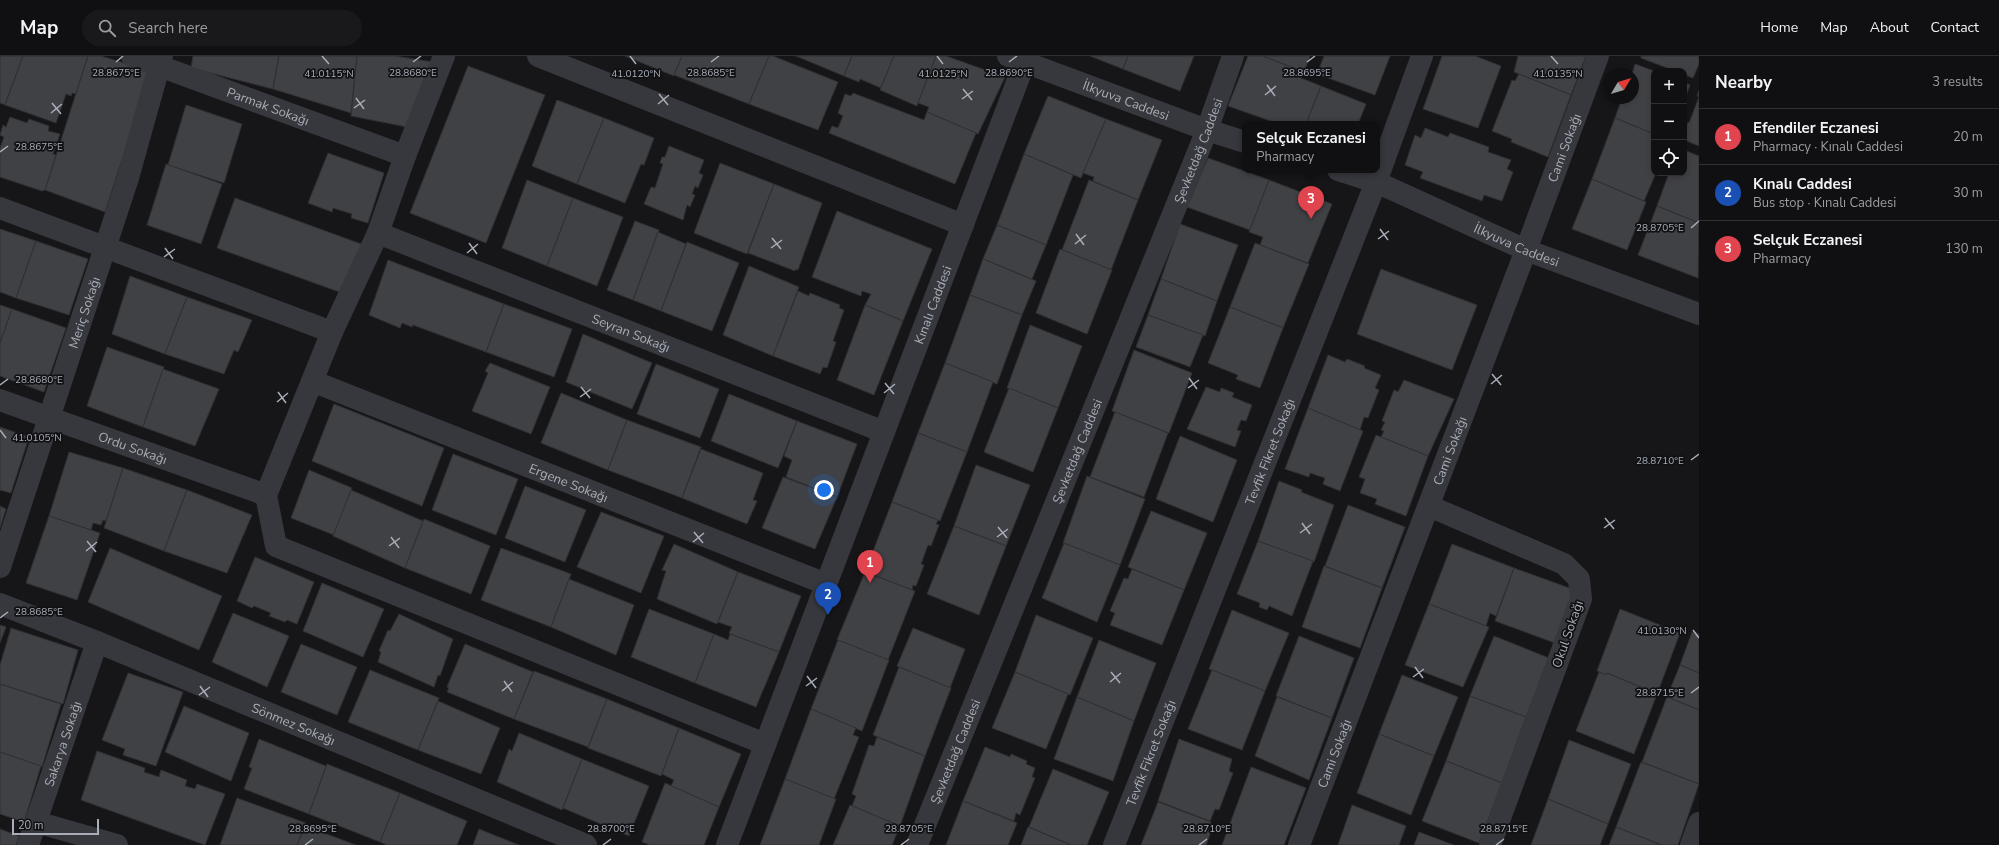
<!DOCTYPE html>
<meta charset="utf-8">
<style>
:root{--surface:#101012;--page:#19191b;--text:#f1f3f6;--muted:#9c9d9f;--line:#303032;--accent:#7c3aed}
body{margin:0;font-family:"Nunito Sans",sans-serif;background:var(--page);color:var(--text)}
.controls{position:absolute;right:12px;top:12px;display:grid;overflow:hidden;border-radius:8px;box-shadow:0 2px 6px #0003}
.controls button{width:36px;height:36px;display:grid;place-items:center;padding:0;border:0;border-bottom:1px solid var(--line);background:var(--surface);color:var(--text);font:20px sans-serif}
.compass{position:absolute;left:1603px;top:12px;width:36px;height:36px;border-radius:50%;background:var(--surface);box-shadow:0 2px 6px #0003;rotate:52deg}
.scale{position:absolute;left:12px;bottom:10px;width:87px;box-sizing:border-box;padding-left:4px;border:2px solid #a8adb8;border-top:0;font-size:11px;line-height:14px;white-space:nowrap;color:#a8adb8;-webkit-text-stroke:3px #111113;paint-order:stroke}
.you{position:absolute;left:824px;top:434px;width:14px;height:14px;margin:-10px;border:3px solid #fff;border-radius:50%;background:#1a73e8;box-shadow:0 0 0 6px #1a73e833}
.badge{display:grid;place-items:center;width:26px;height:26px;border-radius:50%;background:var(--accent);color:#fff;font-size:13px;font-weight:700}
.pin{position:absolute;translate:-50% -33px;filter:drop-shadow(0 1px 2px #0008)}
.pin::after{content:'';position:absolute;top:21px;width:14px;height:12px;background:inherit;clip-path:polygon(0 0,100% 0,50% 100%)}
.popup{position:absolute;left:1242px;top:65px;width:138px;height:52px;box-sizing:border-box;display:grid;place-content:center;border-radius:8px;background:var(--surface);filter:drop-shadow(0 1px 3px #0005);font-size:13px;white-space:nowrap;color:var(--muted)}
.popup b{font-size:15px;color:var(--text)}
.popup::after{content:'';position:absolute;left:50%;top:100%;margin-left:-8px;border:8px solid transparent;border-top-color:var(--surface)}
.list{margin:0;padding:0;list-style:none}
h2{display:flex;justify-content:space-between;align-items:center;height:52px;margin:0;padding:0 16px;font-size:17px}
h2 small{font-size:13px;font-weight:400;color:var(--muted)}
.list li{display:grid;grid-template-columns:26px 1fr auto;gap:12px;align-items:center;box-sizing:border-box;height:56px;padding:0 16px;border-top:1px solid var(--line)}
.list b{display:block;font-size:15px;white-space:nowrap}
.list p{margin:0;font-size:13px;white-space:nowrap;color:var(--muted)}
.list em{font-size:13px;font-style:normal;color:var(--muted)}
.icon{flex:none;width:22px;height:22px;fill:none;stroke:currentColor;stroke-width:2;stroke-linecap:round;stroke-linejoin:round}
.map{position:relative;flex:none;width:1699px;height:789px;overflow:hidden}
header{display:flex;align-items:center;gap:24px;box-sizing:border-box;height:56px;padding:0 20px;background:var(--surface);border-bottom:1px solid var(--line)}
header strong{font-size:19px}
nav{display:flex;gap:22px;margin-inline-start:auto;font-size:14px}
.search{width:280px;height:36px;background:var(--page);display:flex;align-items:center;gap:10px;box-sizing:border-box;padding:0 14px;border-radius:22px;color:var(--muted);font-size:15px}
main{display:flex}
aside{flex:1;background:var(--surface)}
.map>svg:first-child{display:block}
</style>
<header>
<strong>Map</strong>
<div class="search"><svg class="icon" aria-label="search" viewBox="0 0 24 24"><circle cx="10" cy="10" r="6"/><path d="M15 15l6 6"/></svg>Search here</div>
<nav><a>Home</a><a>Map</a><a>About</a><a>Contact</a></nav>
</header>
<main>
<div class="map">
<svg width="1699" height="789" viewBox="0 0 1699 789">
<rect width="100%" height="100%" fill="#161618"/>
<g fill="#404145" stroke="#303034">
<path d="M0 0H23L5 49 0 47Z"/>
<path d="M23 0H88L76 38 72 37 71 40 66 38 56 67 5 49Z"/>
<path d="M88 0H101L151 15 105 156 45 134Z"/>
<path d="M193 0H279L273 33 191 12Z"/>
<path d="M279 0H357L351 57 273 33Z"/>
<path d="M357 0H395L433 6 407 71 351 60Z"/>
<path d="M625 0H682L674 20Z"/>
<path d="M682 0H769L749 48 674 19Z"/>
<path d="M769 0H773L838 26 818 74 749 48Z"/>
<path d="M796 0H852L844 20Z"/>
<path d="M852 0H894L881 32 860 23 859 26 844 20Z"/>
<path d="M894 0H936L917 50 880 34Z"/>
<path d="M936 0H946L1005 21 978 78 927 56 929 51 918 47Z"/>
<path d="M1090 0H1128L1123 13Z"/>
<path d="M1128 0H1194L1180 35 1123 13Z"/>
<path d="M1248 0H1263L1304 16 1301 22 1321 30 1306 68H1279L1228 50Z"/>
<path d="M1263 0H1310L1304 16Z"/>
<path d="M1324 0H1390L1375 39 1317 18Z"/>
<path d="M1442 0H1475L1501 10 1478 72 1423 53Z"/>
<path d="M1518 0H1586L1571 39 1514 16Z"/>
<path d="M1641 0H1699V8L1693 22 1684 19V15H1675L1641 2Z"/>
<path d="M1635 8 1654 15V78L1615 62 1622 42H1633L1632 18Z"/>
<path d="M468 10 545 39 486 187 410 157Z"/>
<path d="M1519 18 1571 39 1548 101 1511 86 1512 83 1492 75 1512 24 1515 25Z"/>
<path d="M1684 26 1690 29 1684 46Z"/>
<path d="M1321 30 1366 48 1358 68H1306Z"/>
<path d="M1699 34V90L1684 84V76L1688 66 1689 67 1699 41 1697 40Z"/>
<path d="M853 37 924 64 927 56 976 77 955 128 829 77 832 70 838 72 843 60 838 57 845 38 851 40Z"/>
<path d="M1048 40 1106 63 1081 122 1024 98Z"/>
<path d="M557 44 604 62 577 128 532 110Z"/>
<path d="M186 49 242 68 224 127 168 109Z"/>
<path d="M10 61 27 67 29 63 49 70 48 75 60 78 53 98 56 99 45 134 42 135 0 121V92L4 81 0 79 3 69 6 71Z"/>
<path d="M604 62 654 82 644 109 641 108 625 147 577 128Z"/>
<path d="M1615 62 1654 78V117H1656L1644 145 1592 123Z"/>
<path d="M1106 63 1162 84 1138 144 1093 125 1094 121 1083 117Z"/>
<path d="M1425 72 1448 81 1450 77 1489 91 1488 96 1511 104 1507 113 1513 116 1502 145 1484 139 1482 145 1420 122 1423 116 1405 109 1415 79 1421 82Z"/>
<path d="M669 90 704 104 699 117 703 119 698 132 695 130 692 138 695 139 690 151 687 149 683 164 644 148 651 131 655 132 663 108 660 107 662 101H665Z"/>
<path d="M1684 94 1699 100V167L1657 150 1669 117H1684Z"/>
<path d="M328 97 384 117 368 167 351 162 352 158 333 152 332 156 308 147Z"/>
<path d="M1024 98 1073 119 1046 189 997 169Z"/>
<path d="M1208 102 1269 124 1250 174 1187 151Z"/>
<path d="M720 107 774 128 747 198 694 177Z"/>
<path d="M166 108 222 128 201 188 147 169Z"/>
<path d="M1592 123 1646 146 1627 194 1572 173Z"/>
<path d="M527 124 573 142 547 210 502 192Z"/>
<path d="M1089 124 1138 144 1111 214 1062 194Z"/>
<path d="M1269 124 1332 148 1308 207 1260 189 1263 181 1249 176Z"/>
<path d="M774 128 822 147 798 214 796 213 795 215 748 197Z"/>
<path d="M235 142 364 189 345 238 217 192Z"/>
<path d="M573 142 623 161 597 230 547 210Z"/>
<path d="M1657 150 1699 167 1698 222 1638 199Z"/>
<path d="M837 155 932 193 903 265 865 249 871 238 862 235 861 240 812 221Z"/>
<path d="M635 165 659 174 633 244 607 234Z"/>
<path d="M1180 168 1238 189 1217 245 1161 223Z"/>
<path d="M997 169 1046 189 1032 223 983 203Z"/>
<path d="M0 173 36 185 16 242 0 236Z"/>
<path d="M658 176 686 188 661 255 633 244Z"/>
<path d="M36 185 88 203 69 259 16 242Z"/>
<path d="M687 186 739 207 712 275 661 255Z"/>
<path d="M1255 187 1309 208 1283 272 1230 251Z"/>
<path d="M1060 193 1112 214 1087 278 1036 257Z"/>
<path d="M983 203 1036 225 1022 259 970 239Z"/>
<path d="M388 204 504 248 486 296 413 269 412 271 402 267 400 272 369 259Z"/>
<path d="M749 210 799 231 773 300 723 279Z"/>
<path d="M1381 213 1477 249 1452 314 1357 278Z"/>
<path d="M130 220 187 241 165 298 112 278Z"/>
<path d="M1161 223 1217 245 1205 280 1148 259Z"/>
<path d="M798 235 809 240 810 237 840 249 839 252 844 254 833 285 836 286 827 312 823 311 820 318 773 300Z"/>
<path d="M970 239 1022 259 997 328 945 307Z"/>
<path d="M187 241 252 264 238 296 234 294 224 318 165 298Z"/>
<path d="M504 248 572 273 554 321 486 296Z"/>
<path d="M0 249 12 253 0 287Z"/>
<path d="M865 249 903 265 874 339 837 324Z"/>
<path d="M1230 251 1283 272 1260 332 1236 323 1238 319 1208 307Z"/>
<path d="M12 253 66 272 44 336 0 320V287Z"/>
<path d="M1148 259 1203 279 1190 311 1136 291Z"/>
<path d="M1030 269 1082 290 1058 352 1007 332Z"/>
<path d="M583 278 652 307 632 353 566 326Z"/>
<path d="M107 291 164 311 143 371 87 350Z"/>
<path d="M1134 294 1192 317 1169 377 1112 355Z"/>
<path d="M1328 299 1345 306 1347 303 1365 310 1364 312 1381 319 1375 332 1379 334 1368 362 1364 361 1360 374 1308 352Z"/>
<path d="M490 307 550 331 531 378 472 355 488 317 485 315Z"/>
<path d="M945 307 993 326 967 396 918 377Z"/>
<path d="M656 308 719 333 700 382 637 358Z"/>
<path d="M163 313 219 333 195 390 143 371Z"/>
<path d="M1404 324 1454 343 1428 400 1381 381 1384 375 1381 374 1385 366 1382 365 1394 334 1398 336Z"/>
<path d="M1206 331 1220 336 1221 332 1234 337 1232 341 1252 349 1246 365 1241 364 1237 374 1241 375 1235 391 1187 373Z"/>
<path d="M1009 332 1058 352 1033 416 984 396Z"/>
<path d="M561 337 627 364 608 414 541 387Z"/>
<path d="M729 338 797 365 778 412 711 385Z"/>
<path d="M334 348 444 392 422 450 312 405Z"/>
<path d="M1308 352 1363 375 1340 435 1323 428 1325 422 1310 417 1309 421 1285 413Z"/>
<path d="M1115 356 1168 377 1144 441 1090 421Z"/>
<path d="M627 364 701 391 682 442 608 414Z"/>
<path d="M797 365 857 388 837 441 786 421 792 404 784 400Z"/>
<path d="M0 371 29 381 11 437 0 434Z"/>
<path d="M918 377 967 396 940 465 892 446Z"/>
<path d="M1376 379 1428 400 1406 460 1375 448 1377 443 1360 437 1365 423 1359 421Z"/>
<path d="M1180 380 1237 404 1213 466 1156 443Z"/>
<path d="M701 393 763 417 753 444 757 445 747 468 682 442Z"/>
<path d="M69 396 123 412 106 465 103 464 101 469 93 467 91 474 49 460Z"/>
<path d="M453 398 518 423 496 479 432 454Z"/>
<path d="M976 409 1030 429 1006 490 954 470Z"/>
<path d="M123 412 187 434 164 495 104 472Z"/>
<path d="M309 414 352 432 334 479 291 462Z"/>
<path d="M1087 420 1145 443 1120 509 1063 487Z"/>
<path d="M783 421 837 441 815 493 762 472Z"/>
<path d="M1279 425 1302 434 1301 436 1334 449 1314 506 1258 485Z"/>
<path d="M525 430 586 454 565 506 505 482Z"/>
<path d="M187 434 252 459 227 517 164 495Z"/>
<path d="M351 434 423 465 405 512 333 480Z"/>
<path d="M892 446 938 464 936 468 939 469 931 490 928 489 921 508 924 509 916 530 913 529 912 534 865 516Z"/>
<path d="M1348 449 1405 471 1382 532 1325 510Z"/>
<path d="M0 450 6 453 0 472Z"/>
<path d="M1151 455 1207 477 1184 534 1128 511Z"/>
<path d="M601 456 664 480 641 537 577 511Z"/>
<path d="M49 460 100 477 77 544 26 527Z"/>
<path d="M424 463 490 490 471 538 405 512Z"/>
<path d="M954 470 1006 490 979 559 927 538Z"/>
<path d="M1258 485 1313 505 1292 560 1269 550 1267 554 1259 551 1260 547 1237 538Z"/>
<path d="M1064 487 1120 509 1097 566 1042 542Z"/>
<path d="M674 488 738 516 717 568 657 543 666 515 662 514Z"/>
<path d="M1452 488 1514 512 1496 560 1490 557 1486 570 1429 548Z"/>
<path d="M110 492 222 540 199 594 88 546Z"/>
<path d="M501 492 571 518 551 571 481 544Z"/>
<path d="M255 501 314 526 297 568 287 564 285 566 269 560 271 557 254 550 252 552 237 545Z"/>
<path d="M1324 510 1382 532 1360 592 1302 571Z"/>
<path d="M1514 512 1575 534 1555 587 1495 565Z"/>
<path d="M1132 513 1184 534 1162 589 1110 569 1115 557 1110 555 1124 522 1128 523Z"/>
<path d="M738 516 801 540 779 596 730 578 729 577 732 571 718 566Z"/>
<path d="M865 516 915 535 888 604 837 584Z"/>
<path d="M569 523 634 549 616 599 551 571Z"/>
<path d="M322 527 384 553 363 601 303 575Z"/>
<path d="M1429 548 1489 571 1463 631 1405 609Z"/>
<path d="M649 553 714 578 695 627 631 601Z"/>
<path d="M1620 553 1680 577 1657 638 1607 617 1606 619 1597 615Z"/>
<path d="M1232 554 1289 577 1265 635 1209 613Z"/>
<path d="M233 557 289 580 267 631 212 606Z"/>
<path d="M399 558 453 583 440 620 438 619 434 631 378 606 381 596 379 595 388 574 390 575Z"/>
<path d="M1036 559 1093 582 1070 639 1015 616Z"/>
<path d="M0 569 6 571 0 587Z"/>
<path d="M11 572 78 594 63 648 0 628V609Z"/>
<path d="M913 572 965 593 950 632 897 610Z"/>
<path d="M1692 576 1699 578V617L1680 609Z"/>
<path d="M714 578 728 584 730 578 779 596 756 651 695 627Z"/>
<path d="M1299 580 1354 602 1332 662 1276 640Z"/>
<path d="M1494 580 1549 602 1526 661 1470 640Z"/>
<path d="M838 584 889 604 862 675 811 653Z"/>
<path d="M1099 584 1156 607 1134 665 1077 641Z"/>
<path d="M301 588 357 611 337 659 281 636Z"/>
<path d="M465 588 533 616 514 663 447 636 449 632 447 631Z"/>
<path d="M1680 609 1699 617V654L1667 641Z"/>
<path d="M899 611 951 632 925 700 873 679Z"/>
<path d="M370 614 439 642 418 694 348 666Z"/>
<path d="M1212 614 1265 635 1242 694 1188 673Z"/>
<path d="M534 615 607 643 588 691 514 663Z"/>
<path d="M1015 616 1068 638 1046 693 992 672Z"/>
<path d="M1599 616 1606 619 1607 617 1657 638 1634 698 1576 675Z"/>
<path d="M128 617 183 636 156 710 123 699 125 693 102 684Z"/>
<path d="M1402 619 1458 641 1434 700 1379 678Z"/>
<path d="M0 628 61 648 42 711 0 696Z"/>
<path d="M1470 640 1526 661 1502 727 1446 705Z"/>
<path d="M1077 641 1134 665 1113 725 1054 703Z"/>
<path d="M1277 641 1332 662 1309 724 1255 700Z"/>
<path d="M1667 641 1699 654V728L1642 706Z"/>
<path d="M607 643 679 672 661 720 588 692Z"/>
<path d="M438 645 500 672 481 718 418 694Z"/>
<path d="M184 650 249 677 231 725 165 696Z"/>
<path d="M811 653 856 672 853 679 859 681 834 743 785 723Z"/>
<path d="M679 672 741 698 719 751 671 730 674 724 662 718Z"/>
<path d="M519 677 582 703 562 754 497 726 509 693 512 695Z"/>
<path d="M1379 678 1434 700 1411 759 1357 737Z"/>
<path d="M877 681 925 700 900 770 852 750 856 740 852 738 869 689 874 690Z"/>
<path d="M259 683 326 710 309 758 244 733 252 712 249 711Z"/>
<path d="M1179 683 1232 703 1229 715 1233 717 1219 754 1215 753 1210 765 1158 745Z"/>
<path d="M1569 684 1631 708 1608 768 1548 743Z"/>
<path d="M985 691 1010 701 1011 698 1027 705 1026 708 1035 712 1032 721 1035 722 1020 759 1016 757 1014 765 963 745Z"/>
<path d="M97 695 145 712 144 716 159 721 161 714 187 724 185 730 195 733 197 728 225 738 205 789 81 744Z"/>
<path d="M0 696 41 710 24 766 0 758Z"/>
<path d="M582 703 649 730 629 780 563 752Z"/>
<path d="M1446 705 1502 727 1479 787 1422 765Z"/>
<path d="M1641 706 1699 728 1678 789H1662L1616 771Z"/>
<path d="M327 708 400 737 380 786 309 758Z"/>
<path d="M1251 711 1306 732 1284 789H1222Z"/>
<path d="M1053 713 1109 736 1087 789H1071L1029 771Z"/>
<path d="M785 723 836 743 819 789H760Z"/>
<path d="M665 727 719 751 704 789H650L642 786Z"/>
<path d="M400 737 467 765 457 789H387L380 786Z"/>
<path d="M237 742 306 767 297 789H220Z"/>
<path d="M1548 743 1608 768 1600 789H1531Z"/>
<path d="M963 745 1017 767 1008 789H946Z"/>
<path d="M1158 746 1211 766 1208 775 1211 776 1206 789H1141Z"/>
<path d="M850 749 900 770 892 789H833Z"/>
<path d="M1352 749 1406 770 1399 789H1338Z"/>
<path d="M305 770 356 789H297Z"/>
<path d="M1028 771 1071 789H1021Z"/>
<path d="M1616 771 1661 789H1609Z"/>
<path d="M0 773 19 780 16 789H0Z"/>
<path d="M479 773 519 789H473Z"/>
<path d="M1419 776 1454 789H1414Z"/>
</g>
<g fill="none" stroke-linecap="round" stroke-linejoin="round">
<g stroke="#37383d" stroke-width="22">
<path id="s1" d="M132 0 405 100"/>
<path d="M444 0 405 100 378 177 332 276 266 439 276 490 765 688"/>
<path d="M538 0 963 169"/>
<path id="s2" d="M1008 0 1207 74 1245 86"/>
<path id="s3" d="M1338 114 1376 126 1526 194 1699 258"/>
<path d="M0 152 332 276"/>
<path id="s4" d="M378 177 884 376"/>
<path id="s5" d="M312 325 826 528"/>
<path id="s6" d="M0 344 266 439"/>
<path d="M1429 450 1564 508 1579 523 1581 543 1490 789"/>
<path id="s7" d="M0 511 128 122 162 0"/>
<path id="s8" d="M0 548 97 586 586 789"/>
<path d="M36 766 117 789"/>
<path id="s9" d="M28 789 97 586"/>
<path id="s10" d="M727 789 1027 0"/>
<path id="s11" d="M917 789 1207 74 1233 0"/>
<path id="s12" d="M1114 789 1376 126 1422 0"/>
<path id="s13" d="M1299 789 1526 194 1598 0"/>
<path d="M1691 789 1699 767"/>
</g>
</g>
<path fill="none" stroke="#a8adb8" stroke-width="1.5" d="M322 0 329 8M630 0 636 8M937 0 943 8M1551 0 1558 8M116 6 123 0M413 6 421 0M711 6 719 0M1009 6 1017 0M1307 6 1315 0M1267 29 1275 40M963 33 972 44M659 38 668 49M1265 39 1276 30M356 42 364 53M962 43 973 35M52 47 61 58M658 48 669 39M354 52 365 44M51 57 62 48M0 96 8 90M1691 172 1699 165M1380 173 1388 184M1076 178 1084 189M772 182 781 193M1378 183 1389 175M469 187 477 198M1075 188 1086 179M165 192 173 203M771 192 782 184M467 197 478 188M164 201 175 193M1492 318 1501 329M1189 322 1197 333M885 327 894 338M1491 328 1502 319M0 329 8 323M581 331 590 342M1188 332 1199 324M278 336 286 347M884 337 895 328M580 341 591 333M277 346 288 337M0 374 6 382M1691 404 1699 398M1605 462 1614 473M1302 467 1310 478M998 471 1007 482M1604 472 1615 464M694 476 703 487M1300 477 1312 468M391 481 399 492M997 481 1008 473M87 485 96 496M693 486 704 477M389 490 400 482M86 495 97 486M0 562 8 556M1693 574 1699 582M1415 611 1423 622M1111 616 1120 627M807 620 816 632M1413 621 1424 613M504 625 512 636M1110 626 1121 617M200 630 208 641M806 630 817 622M502 635 513 626M1691 637 1699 631M199 639 210 631M305 789 313 783M603 789 611 783M901 789 909 783M1199 789 1207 783M1496 789 1504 783"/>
<g text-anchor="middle" stroke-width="3.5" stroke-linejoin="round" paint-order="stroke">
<g font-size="13" fill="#a8adb8" stroke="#111113">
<text dy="5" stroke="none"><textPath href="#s2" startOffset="126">İlkyuva Caddesi</textPath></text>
<text dy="5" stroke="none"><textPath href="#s1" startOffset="145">Parmak Sokağı</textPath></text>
<text dy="5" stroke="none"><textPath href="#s13" startOffset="746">Cami Sokağı</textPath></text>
<text dy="5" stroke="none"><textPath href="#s11" startOffset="749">Şevketdağ Caddesi</textPath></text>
<text dy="5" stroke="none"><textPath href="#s3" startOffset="194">İlkyuva Caddesi</textPath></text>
<text dy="5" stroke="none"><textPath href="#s10" startOffset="578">Kınalı Caddesi</textPath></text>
<text dy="5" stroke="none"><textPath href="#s7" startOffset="268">Meriç Sokağı</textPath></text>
<text dy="5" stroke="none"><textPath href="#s4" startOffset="272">Seyran Sokağı</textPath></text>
<text dy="5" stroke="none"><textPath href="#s6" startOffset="141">Ordu Sokağı</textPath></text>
<text dy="5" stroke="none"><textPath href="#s11" startOffset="425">Şevketdağ Caddesi</textPath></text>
<text dy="5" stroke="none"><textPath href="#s12" startOffset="423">Tevfik Fikret Sokağı</textPath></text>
<text dy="5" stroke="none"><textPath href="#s13" startOffset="422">Cami Sokağı</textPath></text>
<text dy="5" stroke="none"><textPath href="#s5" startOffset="276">Ergene Sokağı</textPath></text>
<text transform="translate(1567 578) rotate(-71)" y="5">Okul Sokağı</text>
<text dy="5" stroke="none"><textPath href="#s8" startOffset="317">Sönmez Sokağı</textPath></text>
<text dy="5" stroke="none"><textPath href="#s9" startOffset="107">Sakarya Sokağı</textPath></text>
<text dy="5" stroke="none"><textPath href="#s11" startOffset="101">Şevketdağ Caddesi</textPath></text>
<text dy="5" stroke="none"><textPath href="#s12" startOffset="99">Tevfik Fikret Sokağı</textPath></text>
<text dy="5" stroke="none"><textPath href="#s13" startOffset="98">Cami Sokağı</textPath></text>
</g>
</g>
<g font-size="10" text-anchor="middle" fill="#a8adb8" stroke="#111113" stroke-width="3.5" stroke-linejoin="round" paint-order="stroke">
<text x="116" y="20">28.8675°E</text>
<text x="413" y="20">28.8680°E</text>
<text x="711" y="20">28.8685°E</text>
<text x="1009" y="20">28.8690°E</text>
<text x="1307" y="20">28.8695°E</text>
<text x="329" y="21">41.0115°N</text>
<text x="636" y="21">41.0120°N</text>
<text x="1558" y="21">41.0135°N</text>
<text x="943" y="21">41.0125°N</text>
<text x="39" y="94">28.8675°E</text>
<text x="1660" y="175">28.8705°E</text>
<text x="39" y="327">28.8680°E</text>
<text x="37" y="385">41.0105°N</text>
<text x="1660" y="408">28.8710°E</text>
<text x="39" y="559">28.8685°E</text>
<text x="1662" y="578">41.0130°N</text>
<text x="1660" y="640">28.8715°E</text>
<text x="313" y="776">28.8695°E</text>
<text x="611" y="776">28.8700°E</text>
<text x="909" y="776">28.8705°E</text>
<text x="1207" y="776">28.8710°E</text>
<text x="1504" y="776">28.8715°E</text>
</g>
</svg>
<div class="controls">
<button>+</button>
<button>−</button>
<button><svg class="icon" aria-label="locate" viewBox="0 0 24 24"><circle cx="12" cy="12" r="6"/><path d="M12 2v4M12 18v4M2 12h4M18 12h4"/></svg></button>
</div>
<svg class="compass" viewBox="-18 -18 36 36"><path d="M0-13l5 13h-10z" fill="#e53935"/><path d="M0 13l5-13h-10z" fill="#9c9d9f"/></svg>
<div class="scale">20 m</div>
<div class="you"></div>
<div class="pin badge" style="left:870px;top:527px;background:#e0444e">1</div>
<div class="pin badge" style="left:828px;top:559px;background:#1a4fb4">2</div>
<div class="pin badge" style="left:1311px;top:163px;background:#e0444e">3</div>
<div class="popup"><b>Selçuk Eczanesi</b>Pharmacy</div>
</div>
<aside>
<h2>Nearby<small>3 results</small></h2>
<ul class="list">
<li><span class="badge" style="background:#e0444e">1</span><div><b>Efendiler Eczanesi</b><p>Pharmacy · Kınalı Caddesi</p></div><em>20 m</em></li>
<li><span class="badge" style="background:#1a4fb4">2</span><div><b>Kınalı Caddesi</b><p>Bus stop · Kınalı Caddesi</p></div><em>30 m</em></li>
<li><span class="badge" style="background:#e0444e">3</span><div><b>Selçuk Eczanesi</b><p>Pharmacy</p></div><em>130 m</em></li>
</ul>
</aside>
</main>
